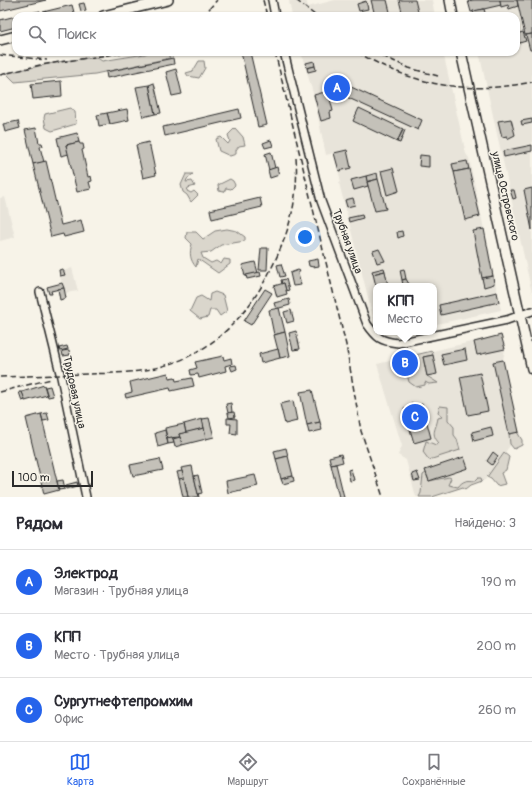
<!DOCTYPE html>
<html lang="ru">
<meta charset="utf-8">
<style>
:root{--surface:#fff;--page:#f7f7f7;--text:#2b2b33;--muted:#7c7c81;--line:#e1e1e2;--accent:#2563eb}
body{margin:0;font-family:Pangolin,sans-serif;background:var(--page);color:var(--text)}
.scale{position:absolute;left:12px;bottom:10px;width:81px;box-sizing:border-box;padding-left:4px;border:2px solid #2b2b2b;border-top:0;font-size:11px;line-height:14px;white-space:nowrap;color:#2b2b2b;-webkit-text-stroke:3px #f7f3e8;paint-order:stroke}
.you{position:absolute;left:305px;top:237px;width:14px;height:14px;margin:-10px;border:3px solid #fff;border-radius:50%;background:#1a73e8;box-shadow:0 0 0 6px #1a73e833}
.badge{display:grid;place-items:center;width:26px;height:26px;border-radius:50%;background:var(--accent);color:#fff;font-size:13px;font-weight:700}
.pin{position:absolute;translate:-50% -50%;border:2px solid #fff;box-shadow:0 1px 4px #0006}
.popup{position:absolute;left:373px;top:283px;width:64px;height:52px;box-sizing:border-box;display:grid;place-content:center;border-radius:8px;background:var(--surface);filter:drop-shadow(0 1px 3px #0005);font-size:13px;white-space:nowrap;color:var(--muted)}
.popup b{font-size:15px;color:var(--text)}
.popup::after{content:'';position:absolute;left:50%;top:100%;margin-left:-8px;border:8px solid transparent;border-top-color:var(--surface)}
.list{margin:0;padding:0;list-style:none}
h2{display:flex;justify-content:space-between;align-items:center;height:52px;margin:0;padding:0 16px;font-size:17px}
h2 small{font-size:13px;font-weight:400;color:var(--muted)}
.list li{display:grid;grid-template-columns:26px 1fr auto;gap:12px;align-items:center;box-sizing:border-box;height:64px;padding:0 16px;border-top:1px solid var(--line)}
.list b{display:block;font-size:15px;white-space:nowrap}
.list p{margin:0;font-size:13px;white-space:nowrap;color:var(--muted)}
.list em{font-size:13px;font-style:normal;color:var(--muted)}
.icon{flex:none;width:22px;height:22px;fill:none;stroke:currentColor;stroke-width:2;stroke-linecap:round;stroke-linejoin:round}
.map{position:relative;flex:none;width:532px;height:497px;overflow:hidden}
.search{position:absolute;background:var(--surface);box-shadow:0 1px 3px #0004;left:12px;right:12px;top:12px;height:44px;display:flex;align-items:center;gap:10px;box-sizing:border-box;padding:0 14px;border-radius:12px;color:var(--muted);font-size:15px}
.sheet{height:244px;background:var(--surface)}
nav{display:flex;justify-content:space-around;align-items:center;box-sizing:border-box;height:56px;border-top:1px solid var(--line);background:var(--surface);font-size:11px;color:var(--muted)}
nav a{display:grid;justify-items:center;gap:2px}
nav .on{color:var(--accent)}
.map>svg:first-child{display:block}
</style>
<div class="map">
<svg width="532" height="497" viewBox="0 0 532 497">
<rect width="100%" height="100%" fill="#f7f3e8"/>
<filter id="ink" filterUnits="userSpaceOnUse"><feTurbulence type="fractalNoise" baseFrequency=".025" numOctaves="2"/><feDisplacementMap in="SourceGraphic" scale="8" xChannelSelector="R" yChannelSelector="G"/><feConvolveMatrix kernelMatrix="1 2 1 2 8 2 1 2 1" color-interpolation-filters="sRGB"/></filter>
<g filter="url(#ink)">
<g fill="#e8e4da">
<path d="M293 0H306L308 7 335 0H432L435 16H292L289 1Z"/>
<path d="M468 0H532V293L479 52H516V16H471Z"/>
<path d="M301 52H443L466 154 469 158 501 310 437 324 436 318H434V286H376V329L339 183 341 182 334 153 326 155 313 93Z"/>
<path d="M5 197 15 237 0 241V198Z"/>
<path d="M72 268 78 291 65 293 60 276 64 275V271Z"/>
<path d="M501 335 505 349 503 360 521 438 514 440 485 480 431 497H416L406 460 398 455 402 446 377 364Z"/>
</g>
<g fill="#dad6cc" stroke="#82807c">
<path d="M30 52H110L21 54Z"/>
<path d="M149 52H169L170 58 95 74 15 82 6 73 63 61 96 57 102 61 145 54Z"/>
<path d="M199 61H204L205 68 199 78 188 76 186 73 193 71Z"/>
<path d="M70 108 75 112 76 124 52 131 46 128 44 118 45 114Z"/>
<path d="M235 128 243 137 245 145 239 146 236 150V154L230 156 219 151 216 139 221 137 228 144 230 141 228 135Z"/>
<path d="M186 174H193L187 179 186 182 192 181 195 186 188 188 187 191 191 193 194 191 198 195 191 202 187 195 183 192 181 185Z"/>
<path d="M230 179 233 181 235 185 231 189 226 188 224 192 219 191 218 185Z"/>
<path d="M227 229 237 231 245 237V241L221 245 211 252 201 253 203 258 211 263 216 261 221 264 224 259 230 260V264L218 273 198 259 196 267C190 260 189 253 192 244L186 238 187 232H196L203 239 215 231Z"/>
<path d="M215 292 223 295 227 311 220 316 216 310H210L208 317 200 319 190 311 196 298 201 296 209 301 210 294Z"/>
<path d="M432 351 433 355 423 357 427 376 438 383 429 384 425 382V385L416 387 409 382 406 370 408 368 415 367 411 356Z"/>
<path d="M440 406 448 407V420L454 427V435L457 439 460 450 429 460 423 452 426 441 436 445 439 443C430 433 436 430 438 418L442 417 438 412Z"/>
<path d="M517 432 522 440V445L514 449 510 444 509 434Z"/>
<path d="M504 453 509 457 506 470 501 473 505 484 497 486 491 479 487 477Z"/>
<path d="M426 473 429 481 449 477 451 478 448 485 458 487C463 480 468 480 475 481L478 478H481L482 481 471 485 466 489 463 487 432 497H419L421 493 423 475Z"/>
</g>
<g fill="#c4c1b9" stroke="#2b2b2b">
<path d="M0 0H46L0 11Z"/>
<path d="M371 0H387L391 16H375Z"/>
<path d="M399 0H415L419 16H403Z"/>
<path d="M474 0H500L501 5 471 12 468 1Z"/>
<path d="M500 0H517L518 6 509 9 508 5 501 7Z"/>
<path d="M517 0H532V34L525 35Z"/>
<path d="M366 1 368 9 359 11 357 4Z"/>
<path d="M84 3 86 10 81 11 79 4Z"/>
<path d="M72 5 75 16H44L43 12Z"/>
<path d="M484 9 486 16H474L473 11Z"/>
<path d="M40 11 41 16H18Z"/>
<path d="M16 16V27L0 31V20Z"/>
<path d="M523 32 526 41 516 44V34Z"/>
<path d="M532 34V50H530L526 35Z"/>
<path d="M241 52H250L267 125 258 127Z"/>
<path d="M173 58 174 64 107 78 106 72Z"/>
<path d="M314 61 315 66 307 68 306 63Z"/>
<path d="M315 66 316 70 308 72 307 68Z"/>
<path d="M176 69 182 94 172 96 166 72Z"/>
<path d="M334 79 422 120 418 130 329 89Z"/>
<path d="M61 81 62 96 33 99 31 84Z"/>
<path d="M154 83 161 113 155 114 149 85Z"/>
<path d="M149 85 155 114 143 117 136 87Z"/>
<path d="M331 89 338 93 337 96 329 93Z"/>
<path d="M328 91 333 111 330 112 331 118 321 121 314 95Z"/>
<path d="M359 108 403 129 397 142 353 121Z"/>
<path d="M127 109 129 120 110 124 107 113Z"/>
<path d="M239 109 241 118 165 136 163 127Z"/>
<path d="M107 113 110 124 99 126 97 115Z"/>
<path d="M511 119 515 135 507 139V136L502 137 498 121Z"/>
<path d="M532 119V123L522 125 521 121Z"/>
<path d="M18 121 20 128 5 132 3 124Z"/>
<path d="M36 128 39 143H42L43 146 40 147 44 162 33 164 25 130Z"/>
<path d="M403 130H405L400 143 397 142Z"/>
<path d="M77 133 79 142 66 145 69 154 61 156 57 138Z"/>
<path d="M271 140 273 146 265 148 263 143Z"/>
<path d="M79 142 80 144H83L84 149 82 150 88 177 91 176 92 181 89 182 91 189 77 192 66 145Z"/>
<path d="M149 142 156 175 143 178 136 145Z"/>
<path d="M532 145V151L504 157 503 151Z"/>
<path d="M347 150 351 168 339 171 334 153Z"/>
<path d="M271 152 275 168 269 170 265 154Z"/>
<path d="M420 155 429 156V167L419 166Z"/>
<path d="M46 161 61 225 81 220 84 232 64 237 63 234 51 237 33 164Z"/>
<path d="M467 161 469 169 454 172 452 164Z"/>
<path d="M277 167 279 175 270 178 268 170Z"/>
<path d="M393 168 399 191 387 195 381 171Z"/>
<path d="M469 169 480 216 465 220 454 172Z"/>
<path d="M377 173 378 179 367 182 366 176Z"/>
<path d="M366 176 368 186 354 190 351 180Z"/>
<path d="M378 179 386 209 375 211 367 182Z"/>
<path d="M532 188V230L524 190Z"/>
<path d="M510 190H514L516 198 513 199Z"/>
<path d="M260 198 262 207 212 219 210 210Z"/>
<path d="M353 198 355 205 347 207 345 200Z"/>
<path d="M362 215 363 218 349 222 348 218Z"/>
<path d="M484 229 493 276 482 278 473 231Z"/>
<path d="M402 231 403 236 398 238 397 232Z"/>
<path d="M261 248H268L267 270H259Z"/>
<path d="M379 249 385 261 377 263 373 251Z"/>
<path d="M318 259 319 266 313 267 309 266 308 261Z"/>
<path d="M255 262 258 273 245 276 242 265Z"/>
<path d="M281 264 285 276 280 277 277 265Z"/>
<path d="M384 268 385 271 373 274 372 271Z"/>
<path d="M63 269 65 275 60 276 59 270Z"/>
<path d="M404 269 406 279 402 280 400 270Z"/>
<path d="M298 270 300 271 298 274 301 285 293 286 290 273Z"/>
<path d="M385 271 388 286H376L373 274Z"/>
<path d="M260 272 261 276 247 279 246 275Z"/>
<path d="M493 276 494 284 484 287 482 278Z"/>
<path d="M286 279 289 290 286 291 284 283 282 284 281 280Z"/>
<path d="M406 279 409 284 403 285 402 280Z"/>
<path d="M62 283 64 288 51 291 52 294H49L47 287Z"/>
<path d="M284 283 287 294 277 297 274 286Z"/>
<path d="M64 288 66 298 60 300 58 289Z"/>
<path d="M265 289 272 293 251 325 244 321Z"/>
<path d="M497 292 499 302 441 315 439 305Z"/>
<path d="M289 299 290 305 276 309 274 303Z"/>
<path d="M279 308 285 332 274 335 269 310Z"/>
<path d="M291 310 294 321 287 323 284 312Z"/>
<path d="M296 331 300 349 293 350 289 333Z"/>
<path d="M285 332 290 356 280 358 274 335Z"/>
<path d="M501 335 505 349 477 355 474 342Z"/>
<path d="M67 346 68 349 60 351 59 348Z"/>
<path d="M278 349 280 358 261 363 259 354Z"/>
<path d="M465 349 467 360 444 365 441 354Z"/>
<path d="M69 350 70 355 63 356 62 351Z"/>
<path d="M433 355 437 374 427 376 423 357Z"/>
<path d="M223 356 224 360 231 358 232 364 225 366 226 371 199 378 198 374 191 375 190 370 197 368 195 362Z"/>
<path d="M409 357 411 367 401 369 398 360Z"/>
<path d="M503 360 519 432 509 434 493 362Z"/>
<path d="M236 365 237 369 232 371 230 366Z"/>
<path d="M168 373 169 378 175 377 176 381 192 378 194 386 171 391 170 388 126 398 125 394 132 392 130 382Z"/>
<path d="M480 373 488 411 468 415 460 377Z"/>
<path d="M44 385 47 395 25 401 22 392Z"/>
<path d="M50 386 53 396 48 397 45 387Z"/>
<path d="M312 390 320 422 307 425 300 392Z"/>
<path d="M19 392H22L25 400 22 401Z"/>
<path d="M293 401 297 421 285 424 280 404Z"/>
<path d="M231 403 232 412 228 413 226 404Z"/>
<path d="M412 403 417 406 422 404 431 438 414 443 404 409 408 408Z"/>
<path d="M234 412 235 417 229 418 228 413Z"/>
<path d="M47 413 49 420 43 421 41 414Z"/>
<path d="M41 414 59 490 44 494 26 418Z"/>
<path d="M209 418 214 437 206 439 202 419Z"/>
<path d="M227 418 237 419V434L230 433 231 424H227Z"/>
<path d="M202 419 204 428 186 433 184 424Z"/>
<path d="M320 422 322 430 309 433 307 425Z"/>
<path d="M184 424 186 433 179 434 180 437 167 438 165 428Z"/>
<path d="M491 427 493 436 474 441 472 432Z"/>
<path d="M204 428 206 439 182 445 179 434Z"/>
<path d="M165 430 168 444 158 447 155 433Z"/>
<path d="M172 437 174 443 168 444 167 438Z"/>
<path d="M180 437 182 445 175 447 173 439Z"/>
<path d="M286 448 288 456 276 459 274 451Z"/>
<path d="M493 452 498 456 492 465 487 461Z"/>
<path d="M341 454 343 462 331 465 329 457Z"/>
<path d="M288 456 293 476 281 479 276 459Z"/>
<path d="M464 457 468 468 429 481 425 470Z"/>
<path d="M160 459 163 470 133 476 130 465Z"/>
<path d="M336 464 344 497H339L331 465Z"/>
<path d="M192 466 194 476 199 497H188L184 478 181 468Z"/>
<path d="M351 469 354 480 350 481 348 470Z"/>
<path d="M182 471 184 478 179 479 177 472Z"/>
<path d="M417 472 420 480 414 481 412 474Z"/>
<path d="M198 475 202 493 198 494 194 476Z"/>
<path d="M255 475 258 486 228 493 226 481Z"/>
<path d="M293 476 294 481 283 484 281 479Z"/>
<path d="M184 478 188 497H183L179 479Z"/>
<path d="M63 480 65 489 59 490 57 481Z"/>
<path d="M77 482 78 486 67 489 66 485Z"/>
</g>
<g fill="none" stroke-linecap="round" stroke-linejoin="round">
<g stroke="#2b2b2b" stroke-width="10">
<g id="minor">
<path d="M272 0 275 16"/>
<path d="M284 52 321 201 367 324C377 338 380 341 398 343L507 320 532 311"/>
<path d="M40 292 61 377 86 497"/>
</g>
</g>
<g stroke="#2b2b2b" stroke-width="12">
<g id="major">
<path d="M450 0 453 16"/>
<path d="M103 16 168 0"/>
<path d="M0 40 16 36"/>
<path d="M461 52 532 369"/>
</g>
</g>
<use href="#minor" stroke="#f7f3e8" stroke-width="7"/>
<use href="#major" stroke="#f7f3e8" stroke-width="9"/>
<g stroke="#2b2b2b" stroke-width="1.5" stroke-dasharray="6 3" stroke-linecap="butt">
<path d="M263 0 267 16"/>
<path d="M296 0 316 16"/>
<path d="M203 16 217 0"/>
<path d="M275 52 346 345 361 431 383 497"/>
<path d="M357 52C415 86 466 95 532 82"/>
<path d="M374 52 409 68 438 76"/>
<path d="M0 55 47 60"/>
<path d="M0 75 40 65 128 52"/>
<path d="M0 377C29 376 58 375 88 374 113 373 139 373 163 366 212 353 248 315 270 271 289 234 299 199 296 158"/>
<path d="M0 392 51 379"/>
</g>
</g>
</g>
<g text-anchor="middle" stroke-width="3" stroke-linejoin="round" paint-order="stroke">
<g font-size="11" fill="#2b2b2b" stroke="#f7f3e8">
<text transform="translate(506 196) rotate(77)" y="4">улица Островского</text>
<text transform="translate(348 241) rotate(70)" y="4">Трубная улица</text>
<text transform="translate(75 392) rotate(78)" y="4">Трудовая улица</text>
</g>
</g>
</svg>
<div class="scale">100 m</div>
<div class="you"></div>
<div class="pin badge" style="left:337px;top:88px">A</div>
<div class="pin badge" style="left:405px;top:363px">B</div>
<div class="popup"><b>КПП</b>Место</div>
<div class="pin badge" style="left:415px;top:417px">C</div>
<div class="search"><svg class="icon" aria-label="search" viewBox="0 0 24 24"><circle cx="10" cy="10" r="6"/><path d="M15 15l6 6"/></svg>Поиск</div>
</div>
<section class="sheet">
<h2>Рядом<small>Найдено: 3</small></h2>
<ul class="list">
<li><span class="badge">A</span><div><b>Электрод</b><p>Магазин · Трубная улица</p></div><em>190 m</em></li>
<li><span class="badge">B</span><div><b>КПП</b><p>Место · Трубная улица</p></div><em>200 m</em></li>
<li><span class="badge">C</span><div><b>Сургутнефтепромхим</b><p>Офис</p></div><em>260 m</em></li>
</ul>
</section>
<nav>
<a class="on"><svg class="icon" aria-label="map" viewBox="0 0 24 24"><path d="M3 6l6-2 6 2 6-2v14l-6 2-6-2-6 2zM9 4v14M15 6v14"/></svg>Карта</a>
<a><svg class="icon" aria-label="directions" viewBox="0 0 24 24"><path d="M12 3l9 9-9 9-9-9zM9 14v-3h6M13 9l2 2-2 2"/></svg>Маршрут</a>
<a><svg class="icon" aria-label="saved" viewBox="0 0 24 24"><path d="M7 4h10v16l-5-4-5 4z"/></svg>Сохранённые</a>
</nav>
